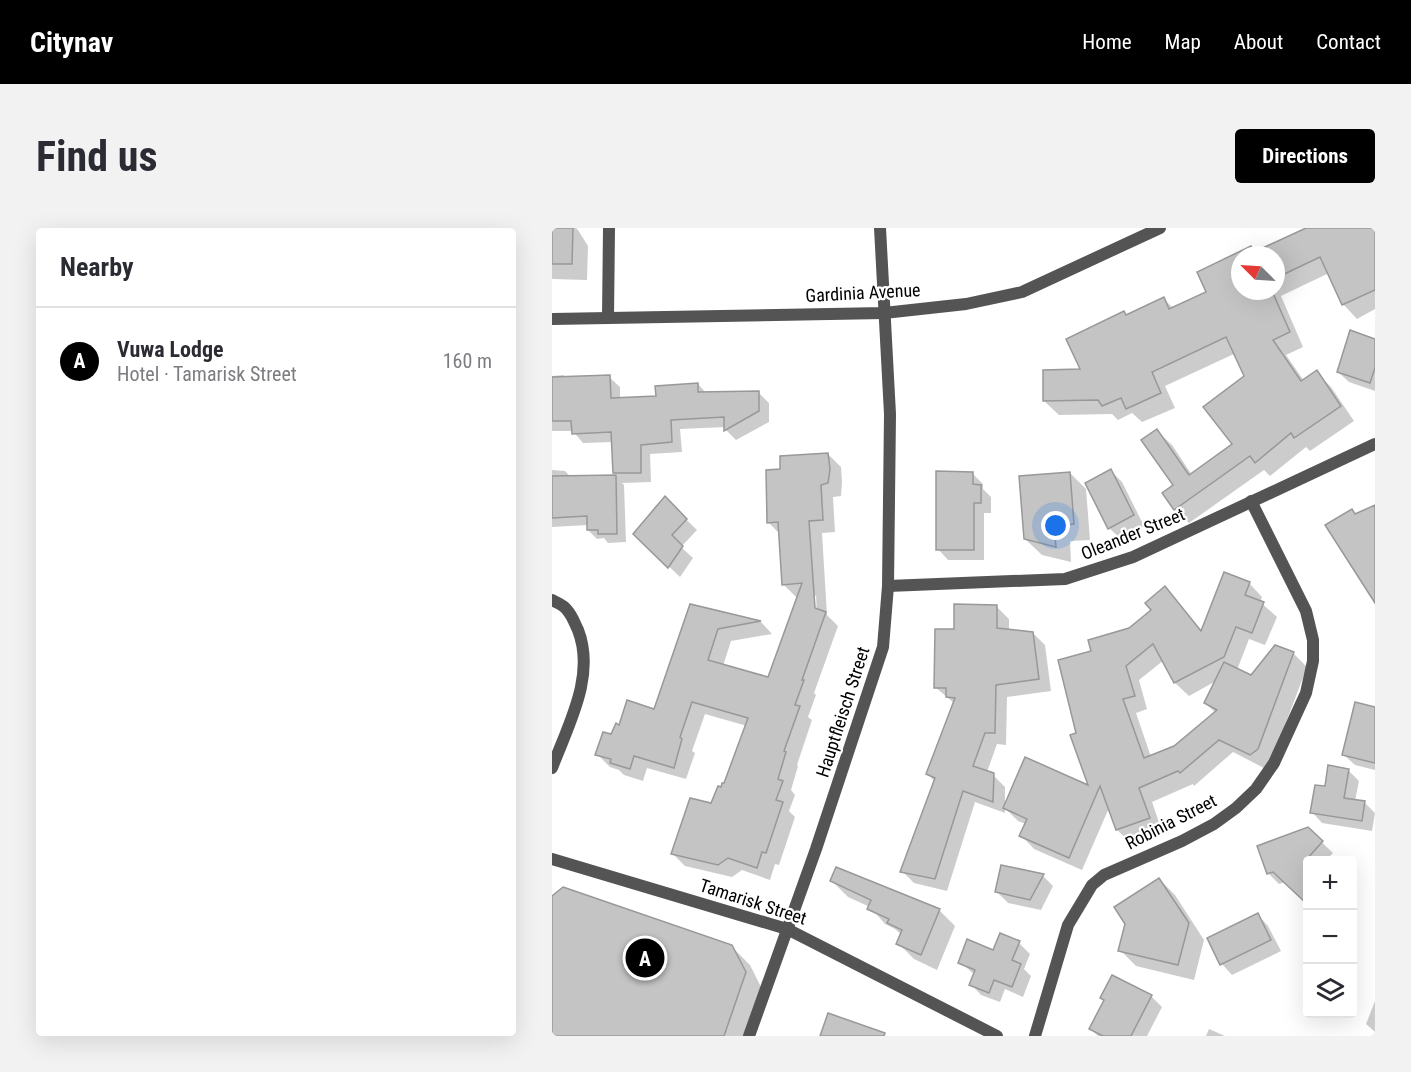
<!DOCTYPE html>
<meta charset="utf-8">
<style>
:root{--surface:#fff;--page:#f2f2f3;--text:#2b2b33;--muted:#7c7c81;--line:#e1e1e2;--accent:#000}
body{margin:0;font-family:"Roboto Condensed",sans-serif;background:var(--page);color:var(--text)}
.controls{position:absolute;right:18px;bottom:18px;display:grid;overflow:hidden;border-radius:6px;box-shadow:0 6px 24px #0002}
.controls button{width:54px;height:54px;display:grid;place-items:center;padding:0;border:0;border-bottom:2px solid var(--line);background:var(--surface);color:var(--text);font:30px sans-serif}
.compass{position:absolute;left:679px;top:18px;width:54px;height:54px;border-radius:50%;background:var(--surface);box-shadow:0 6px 24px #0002;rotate:294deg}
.you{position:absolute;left:504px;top:298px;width:21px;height:21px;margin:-15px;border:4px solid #fff;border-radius:50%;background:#1a73e8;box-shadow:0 0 0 9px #1a73e833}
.badge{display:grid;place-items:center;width:39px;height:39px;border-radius:50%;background:var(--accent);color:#fff;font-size:20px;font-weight:700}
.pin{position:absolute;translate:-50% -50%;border:3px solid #fff;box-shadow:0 2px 6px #0006}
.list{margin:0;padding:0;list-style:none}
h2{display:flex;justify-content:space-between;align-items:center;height:78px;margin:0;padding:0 24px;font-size:26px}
h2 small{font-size:20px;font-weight:400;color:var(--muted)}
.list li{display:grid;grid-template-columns:39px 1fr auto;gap:18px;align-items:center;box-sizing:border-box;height:108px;padding:0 24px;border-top:2px solid var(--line)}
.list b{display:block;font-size:22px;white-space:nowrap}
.list p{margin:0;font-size:20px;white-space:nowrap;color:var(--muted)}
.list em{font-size:20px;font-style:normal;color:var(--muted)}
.icon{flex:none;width:33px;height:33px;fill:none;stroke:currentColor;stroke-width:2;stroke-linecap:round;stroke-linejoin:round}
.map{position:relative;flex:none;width:823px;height:808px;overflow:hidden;border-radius:6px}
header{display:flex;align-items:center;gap:36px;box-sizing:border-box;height:84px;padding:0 30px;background:var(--accent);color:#fff}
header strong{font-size:28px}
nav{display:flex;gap:33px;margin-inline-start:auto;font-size:21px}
.intro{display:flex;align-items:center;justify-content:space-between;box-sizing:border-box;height:144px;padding:0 36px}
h1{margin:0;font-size:42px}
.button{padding:15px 27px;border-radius:6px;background:var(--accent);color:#fff;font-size:21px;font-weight:700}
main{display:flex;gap:36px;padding:0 36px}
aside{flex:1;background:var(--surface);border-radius:6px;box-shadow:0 6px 24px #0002}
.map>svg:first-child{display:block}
</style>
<header>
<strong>Citynav</strong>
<nav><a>Home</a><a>Map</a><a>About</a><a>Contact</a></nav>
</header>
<div class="intro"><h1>Find us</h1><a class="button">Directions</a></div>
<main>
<aside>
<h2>Nearby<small></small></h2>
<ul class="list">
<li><span class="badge">A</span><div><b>Vuwa Lodge</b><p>Hotel · Tamarisk Street</p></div><em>160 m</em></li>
</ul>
</aside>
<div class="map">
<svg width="823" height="808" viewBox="0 0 823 808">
<rect width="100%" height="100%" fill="#fff"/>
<g fill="#0003" fill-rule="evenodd">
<path d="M0 0H24L26 2 36 18 35 52 0 51Z"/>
<path d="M757 0H823V81L805 91 791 76 777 45 729 68 751 119 734 127 752 153 764 144 779 159 802 193 758 223 754 219 718 248 712 242 637 295 623 281V257L605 203 620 217 640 247 682 216 694 148 684 125 613 158 623 180 590 194 580 185 566 192 560 186 507 187 492 173 530 142 575 88 612 71 622 81 656 65 647 44 699 20 704 25ZM688 27H724V63H688Z"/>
<path d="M823 112V163L797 154 786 144Z"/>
<path d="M11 147 14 150 57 149 68 159V171L106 169 146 156 155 166 207 165 217 175V194L184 212 174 202V199L128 201 130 224 98 226 99 254 70 255 72 257 74 314 56 315 52 310 45 311 36 302V297L0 299V242L13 243 19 249 66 248 62 245 61 214 31 215 21 203H0V148Z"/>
<path d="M276 226 289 239 290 254 289 268 281 269 283 304 270 305 275 387 286 398 262 465 264 467 256 489 260 492 245 537 246 538 239 562 243 567 237 583 243 589 227 637 223 636 218 652 190 642 180 649 133 638 120 625 160 577 173 557 195 498 153 486 140 523 143 525 134 551 95 540 91 553 72 547 67 542 58 539 45 526 68 498 103 483 139 377 209 394 220 406 179 413 171 438 217 451 247 369H244L231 356 228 306 216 294 230 242ZM264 367 265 388H262L261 372Z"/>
<path d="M559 243 570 254 592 298 568 310 557 300Z"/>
<path d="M420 245 431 256V261L439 269V285H432V332H396L386 321Z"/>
<path d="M518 245 534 261 538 312 518 313 519 334 490 327 473 311Z"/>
<path d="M113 271 145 302 129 319 141 330 128 349 83 306Z"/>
<path d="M697 355 710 369 708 374 725 389 713 417 697 411 685 442 699 449 723 419 742 426 755 439 719 534 712 540 681 524 642 558 641 556 600 574 610 603 579 615 565 602 557 580 530 642 482 621 469 607 474 596 466 593 453 580V585L423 574 395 663 362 655 350 643 383 554 376 546 402 475 383 459 403 403 445 379 457 391V402L481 405 493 417 499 463 455 469 454 517 445 516 435 544 441 547 453 559V580L539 560 526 506 541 425 577 402 601 383 613 360 650 403ZM612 432 623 455 637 468 664 453 653 475 664 485 623 519 599 529 584 485 595 481 587 452Z"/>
<path d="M823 481V542L803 537 792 527Z"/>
<path d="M796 542 807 553 803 573 812 574 823 585 820 603 770 595 760 584 774 560Z"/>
<path d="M756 601 781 625 774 632H756V675L733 654 727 656 716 645Z"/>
<path d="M491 648 501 658 489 682 456 675 445 664Z"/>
<path d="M607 651 623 667 652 712 642 752 584 738 568 722 574 696Z"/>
<path d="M280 653 387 682 403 698 385 742 362 731 346 715 350 707 343 701 333 696 318 679 296 669Z"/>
<path d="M0 670 179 718 198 737 211 763 196 808H0Z"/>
<path d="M706 687 716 698 729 723 680 747 670 736Z"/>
<path d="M449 707 467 715 478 726 472 741 479 748 471 769 453 761 448 774 429 767 419 756 423 747 408 734 442 724Z"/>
<path d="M599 768 610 779 595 808H554L550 806V808H546L539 801Z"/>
<path d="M823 773V804L814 796Z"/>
<path d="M657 801 673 808H654Z"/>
</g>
<g fill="#c4c4c4" stroke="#989898" stroke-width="1.5">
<path d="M0 0H21L20 36H0Z"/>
<path d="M754 0H823V62L790 77 768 29 724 50V27H688V63H720L738 104 721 112 749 153 765 142 789 178 742 210 739 205 703 235 698 228 622 282 610 265 621 257 589 212 605 201 637 247 680 216 651 179 692 148 674 109 600 144 609 165 574 181 569 170 550 178 546 172 491 173V142L528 141 514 111 572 83 574 87 612 69 617 81 654 64 645 44 699 18 702 24Z"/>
<path d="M798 102 823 111V140L818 155 785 144Z"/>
<path d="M58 147 59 170 104 168 103 158 146 155V164L207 163V183L172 203V189L119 192 120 214 89 217V245H61L59 204 20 206 19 193H0V149Z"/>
<path d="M276 225 278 241 276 255 269 257 271 292 257 293 263 380 274 384 250 452H252L243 477 248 478 232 523 234 524 226 551 231 553 224 572 231 574 214 625 210 624 205 640 176 630 166 637 119 626 138 570 159 575 166 558 169 559 170 555H172L196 490 140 474 128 509 130 511 122 540 82 528 78 541 58 535 59 531 43 527 51 504 59 506 64 495 67 497 75 472 102 481 138 376 209 393 166 401 156 432 216 449 250 355 230 357 226 294 215 295 214 242 228 241V228Z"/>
<path d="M559 241 582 287 556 301 533 255Z"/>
<path d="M384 243 421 244V256L429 257V275H422V322H384Z"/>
<path d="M518 244 522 296 502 298 504 319 472 311 467 248Z"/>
<path d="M64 247 65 306H46V302H35V288L0 290V248Z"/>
<path d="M113 268 135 291 120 307 131 318 116 340 81 306Z"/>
<path d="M823 277V375L773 297 800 281 803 286Z"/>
<path d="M672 344 698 354 693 367 712 374 700 405 684 399 672 429 622 455 601 416 574 438 583 468 571 471 592 530 622 518 665 482 652 475 672 434 699 447 723 417 742 424 706 521 698 527 667 512 628 545 626 543 587 560 598 590 564 602 548 558 517 630 467 608 475 591 451 580 473 529 536 557 518 507 524 505 506 432 539 423 536 412 577 400 599 382 593 375 613 358 649 403Z"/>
<path d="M402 376 445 377V400L481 404 487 451 444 457 443 505H433L421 538 442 545 441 574 411 563 383 651 348 644 383 550 374 546 403 470 394 469V460H382L383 401H402Z"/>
<path d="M803 474 823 479V535L790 527Z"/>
<path d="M776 537 797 541 792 570 813 573 810 593 758 585 763 557 773 558Z"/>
<path d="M756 599 771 613 755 631 756 677 721 644 715 646 705 618Z"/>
<path d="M449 637 492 646 478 672 443 664Z"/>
<path d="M284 639 388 681 369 727 344 716 350 702 335 695 337 691 315 681 319 672 278 653Z"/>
<path d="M607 650 637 695 626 737 566 723 573 696 562 679Z"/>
<path d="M11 659 180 717 194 744 172 808H0V668Z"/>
<path d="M706 685 719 712 668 737 655 710Z"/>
<path d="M448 705 468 713 460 732 469 736 460 759 442 752 437 765 417 757 423 742 406 735 415 711 441 722Z"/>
<path d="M560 747 600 767 579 808H551L537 801 552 772 548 770Z"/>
<path d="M276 785 333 805 332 808H268Z"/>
</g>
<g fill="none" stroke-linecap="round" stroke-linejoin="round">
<g stroke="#545454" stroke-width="12">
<path d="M56 90 57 0"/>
<path d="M0 91 332 85 414 76 470 64 608 0"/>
<path d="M336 358 513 351 581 329 823 216"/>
<path d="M0 372C5 375 12 377 15 382 20 387 23 396 26 402 44 448 16 497 0 540"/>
<path d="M0 631 235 701 445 808"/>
<path d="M197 808 264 621 331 419 336 358 338 186 328 0"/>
<path d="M483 808 516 697 540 657 552 647 630 613 662 596 684 580 704 561 722 535 754 465 761 433V412L754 383 699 273"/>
</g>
</g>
<g text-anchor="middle" stroke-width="4.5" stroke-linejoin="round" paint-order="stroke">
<g font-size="18" fill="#000" stroke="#fff">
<text transform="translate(311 65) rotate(-3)" y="6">Gardinia Avenue</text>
<text transform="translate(581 306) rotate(-22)" y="6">Oleander Street</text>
<text transform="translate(291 484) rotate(-72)" y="6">Hauptfleisch Street</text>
<text transform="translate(619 594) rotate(-27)" y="6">Robinia Street</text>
<text transform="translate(201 674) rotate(18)" y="6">Tamarisk Street</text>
</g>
</g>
</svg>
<div class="controls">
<button>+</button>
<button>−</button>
<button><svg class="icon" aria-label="layers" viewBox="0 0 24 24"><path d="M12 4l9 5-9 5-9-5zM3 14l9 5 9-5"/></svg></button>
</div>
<svg class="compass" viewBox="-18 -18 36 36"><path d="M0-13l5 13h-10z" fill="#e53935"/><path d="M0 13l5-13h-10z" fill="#7c7c81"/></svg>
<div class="you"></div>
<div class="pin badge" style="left:93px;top:730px">A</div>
</div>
</main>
